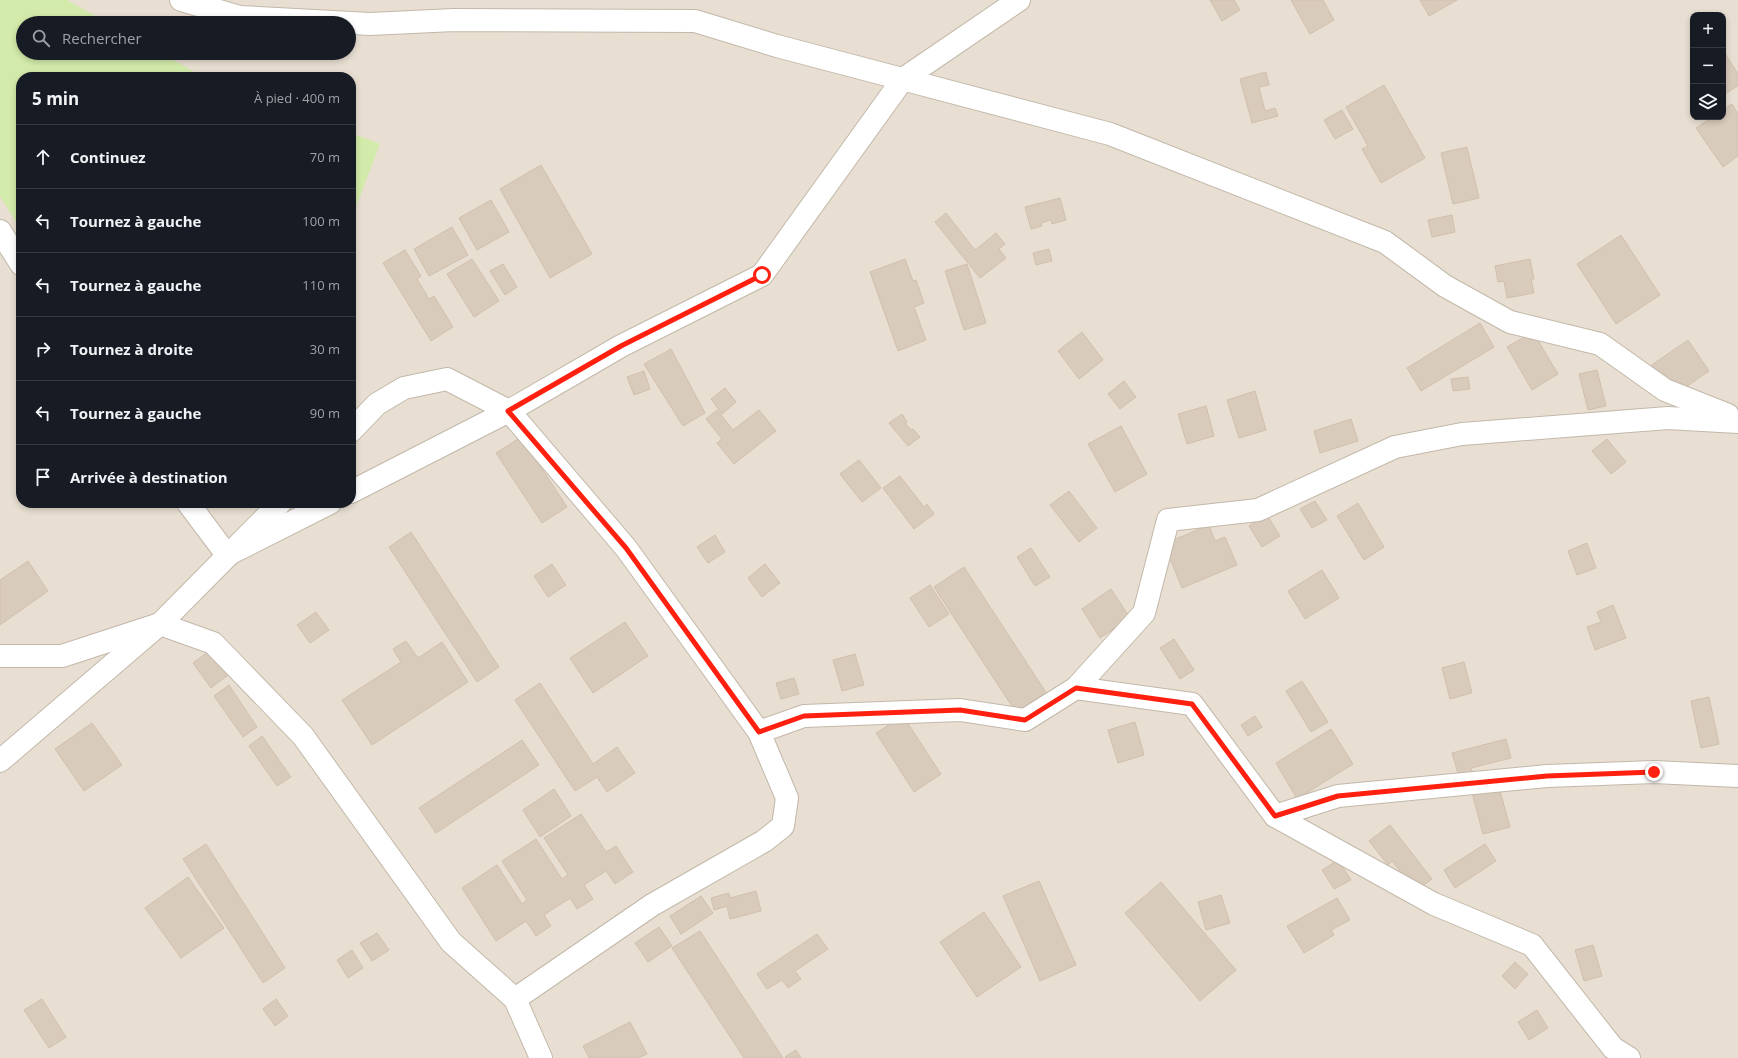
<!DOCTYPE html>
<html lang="fr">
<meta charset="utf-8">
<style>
:root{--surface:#171b24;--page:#20242c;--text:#f1f3f6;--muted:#9ea1a6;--line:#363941}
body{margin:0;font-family:"Open Sans",sans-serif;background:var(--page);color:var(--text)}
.controls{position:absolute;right:12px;top:12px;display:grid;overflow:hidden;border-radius:8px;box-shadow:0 2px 6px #0003}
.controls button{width:36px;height:36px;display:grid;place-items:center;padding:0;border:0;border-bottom:1px solid var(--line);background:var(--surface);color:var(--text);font:20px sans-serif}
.stop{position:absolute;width:12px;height:12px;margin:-9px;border:3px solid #ff2010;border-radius:50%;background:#fff}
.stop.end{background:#ff2010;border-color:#fff;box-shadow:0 1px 4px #0008}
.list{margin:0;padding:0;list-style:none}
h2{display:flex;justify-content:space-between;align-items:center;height:52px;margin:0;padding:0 16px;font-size:17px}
h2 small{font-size:13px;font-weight:400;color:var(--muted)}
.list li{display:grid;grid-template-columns:26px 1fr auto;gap:12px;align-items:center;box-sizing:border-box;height:64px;padding:0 16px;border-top:1px solid var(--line)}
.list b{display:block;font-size:15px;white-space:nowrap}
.list em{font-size:13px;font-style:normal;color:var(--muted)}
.icon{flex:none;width:22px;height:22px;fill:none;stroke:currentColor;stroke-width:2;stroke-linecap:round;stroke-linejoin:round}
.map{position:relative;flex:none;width:1738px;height:1058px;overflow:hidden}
.search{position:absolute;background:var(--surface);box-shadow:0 2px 6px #0003;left:16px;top:16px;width:340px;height:44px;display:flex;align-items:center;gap:10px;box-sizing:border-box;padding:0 14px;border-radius:22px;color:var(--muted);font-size:15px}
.panel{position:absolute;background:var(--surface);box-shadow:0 2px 6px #0003;left:16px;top:72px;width:340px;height:436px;border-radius:16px}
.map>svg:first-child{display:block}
</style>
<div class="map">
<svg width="1738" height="1058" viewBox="0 0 1738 1058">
<rect width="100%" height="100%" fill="#f3eee4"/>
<path fill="#e8dfd2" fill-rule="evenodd" d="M0 0H1738V1058H0ZM1693 15H1723V117H1693ZM23 23H349V53H23ZM21 77H351V503H21Z"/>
<g fill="#d3ebaa">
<path d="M0 0H67L108 23H23V53H161L203 77H21V230L0 196Z"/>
<path d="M351 133 380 144 351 220Z"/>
</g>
<g fill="#d9cbbc" stroke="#d1bfac">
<path d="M1210 0H1234L1240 10 1222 21Z"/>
<path d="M1291 0H1323L1334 20 1310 34Z"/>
<path d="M1420 0H1457L1429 16Z"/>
<path d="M1723 50 1738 74V86L1723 95Z"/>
<path d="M1266 72 1269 85 1259 87 1265 111 1275 108 1278 116 1252 123 1240 79Z"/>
<path d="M1384 85 1425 158 1381 183 1362 149 1368 146 1346 107Z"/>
<path d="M1732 104 1738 114V156L1723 167 1696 128 1713 117H1723V110Z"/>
<path d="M1342 110 1353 129 1335 139 1324 120Z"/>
<path d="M1467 147 1479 198 1453 204 1441 153Z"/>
<path d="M541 165 592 254 550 278 500 189Z"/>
<path d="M1060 198 1066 220 1052 224 1051 220 1041 223 1042 226 1031 229 1025 207Z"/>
<path d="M491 200 509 232 477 250 459 218Z"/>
<path d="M946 213 975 250 996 233 1005 244 999 249 1006 258 980 278 935 222Z"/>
<path d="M1452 215 1455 232 1432 237 1428 220Z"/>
<path d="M452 227 468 255 429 276 414 249Z"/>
<path d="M1621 235 1660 295 1616 324 1577 264Z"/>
<path d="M1049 249 1052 261 1036 265 1033 253Z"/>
<path d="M405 250 421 276 417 279 429 299 434 296 453 327 431 341 383 263Z"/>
<path d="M472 259 499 301 474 317 447 274Z"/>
<path d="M905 259 913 281 916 280 924 303 914 307 926 340 898 351 870 272Z"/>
<path d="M1530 259 1534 279H1531L1534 293 1507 298 1504 281 1498 282 1495 266Z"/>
<path d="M503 264 517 287 505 295 490 271Z"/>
<path d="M967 264 986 323 964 330 945 271Z"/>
<path d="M1480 323 1494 347 1421 391 1407 368Z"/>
<path d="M1082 332 1103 360 1079 379 1058 351Z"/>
<path d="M1533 332 1558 374 1532 390 1507 347Z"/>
<path d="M1688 340 1709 371 1667 400 1646 369Z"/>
<path d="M671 349 705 413 683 426 644 364Z"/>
<path d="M1597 370 1606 406 1588 410 1579 374Z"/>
<path d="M644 371 650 389 634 395 627 377Z"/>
<path d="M1468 377 1470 389 1453 391 1451 379Z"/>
<path d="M1124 381 1136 397 1120 409 1108 394Z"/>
<path d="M725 388 736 402 722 414 711 399Z"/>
<path d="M1255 391 1266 430 1239 438 1227 400Z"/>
<path d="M1206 406 1214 436 1187 444 1178 414Z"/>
<path d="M717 410 733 430 759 410 776 431 734 464 717 443 722 439 706 419Z"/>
<path d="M902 414 907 422 905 423 911 430 913 429 920 437 908 446 889 423Z"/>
<path d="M1351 419 1358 441 1320 453 1314 431Z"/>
<path d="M1121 426 1147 474 1115 492 1088 444Z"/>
<path d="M521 437 567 507 542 523 496 453Z"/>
<path d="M1607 439 1626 462 1611 474 1592 451Z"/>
<path d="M859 460 881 488 862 502 840 474Z"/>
<path d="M900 476 924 507 927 504 934 514 914 529 883 488Z"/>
<path d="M1069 491 1097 528 1079 542 1050 505Z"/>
<path d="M1315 501 1327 520 1312 528 1300 509Z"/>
<path d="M1358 503 1384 547 1364 560 1337 516Z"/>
<path d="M1267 515 1280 536 1262 547 1249 526Z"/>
<path d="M1209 525 1215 541 1225 537 1237 565 1182 588 1164 544Z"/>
<path d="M411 532 499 667 477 682 389 547Z"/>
<path d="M715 535 725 552 708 563 697 547Z"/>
<path d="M1587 543 1596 568 1577 575 1568 551Z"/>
<path d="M1031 548 1050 577 1035 586 1017 557Z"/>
<path d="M28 561 48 591 0 625V580Z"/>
<path d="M552 564 566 585 548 597 534 576Z"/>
<path d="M765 564 780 583 762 597 748 578Z"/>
<path d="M964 567 1047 694 1017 714 934 587Z"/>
<path d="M1322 570 1339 598 1305 619 1288 591Z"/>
<path d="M930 585 949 614 929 627 910 598Z"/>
<path d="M1111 589 1130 618 1100 638 1082 609Z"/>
<path d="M1613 605 1626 638 1595 650 1587 627 1601 622 1597 612Z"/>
<path d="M316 612 329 630 310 643 297 625Z"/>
<path d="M625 622 648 656 593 693 570 658Z"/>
<path d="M1174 639 1194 670 1180 679 1160 648Z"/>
<path d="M406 641 418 658 442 642 468 682 372 745 342 700 401 662 393 649Z"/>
<path d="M211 650 228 675 211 688 193 663Z"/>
<path d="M855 654 864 685 842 691 833 660Z"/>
<path d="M1464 662 1472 693 1450 699 1442 668Z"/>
<path d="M794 678 799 694 781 699 776 683Z"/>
<path d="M1302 681 1328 722 1311 732 1286 691Z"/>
<path d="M540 683 593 764 617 747 635 773 607 792 597 777 575 791 515 700Z"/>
<path d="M229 685 257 727 243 737 214 696Z"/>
<path d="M1709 697 1719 744 1701 748 1691 701Z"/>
<path d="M903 716 941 774 914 792 876 733Z"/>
<path d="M1255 716 1262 727 1248 736 1241 725Z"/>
<path d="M1135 722 1144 755 1118 763 1108 730Z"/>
<path d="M92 723 122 765 84 791 55 749Z"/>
<path d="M1331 729 1353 764 1297 799 1276 763Z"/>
<path d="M262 736 291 777 277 786 249 746Z"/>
<path d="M1506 739 1511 758 1471 768 1473 773 1459 777 1452 753Z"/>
<path d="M522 740 539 765 436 833 419 808Z"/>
<path d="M1499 787 1510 827 1483 834 1472 793Z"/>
<path d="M554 789 571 816 540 837 523 810Z"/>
<path d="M581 814 606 852 616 846 633 872 615 884 606 871 584 885 593 899 577 909 570 898 544 915 551 926 536 936 526 921 496 941 462 888 497 865 522 904 527 900 502 861 536 839 562 879 568 875 544 838Z"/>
<path d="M1390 825 1432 879 1416 891 1392 861 1388 865 1369 841Z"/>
<path d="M206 844 285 968 263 983 183 859Z"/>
<path d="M1485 844 1496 861 1455 888 1444 870Z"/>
<path d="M1338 860 1351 880 1334 889 1322 870Z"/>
<path d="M188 877 224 928 181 958 145 908Z"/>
<path d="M1039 881 1076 965 1040 981 1003 896Z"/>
<path d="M1161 882 1236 970 1200 1001 1125 913Z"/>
<path d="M756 891 761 911 730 919 727 906 714 910 711 898 729 893 730 898Z"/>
<path d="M1221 895 1230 923 1206 930 1198 902Z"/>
<path d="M701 896 713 913 681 934 670 916Z"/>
<path d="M1337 898 1350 920 1331 930 1334 935 1304 953 1287 926Z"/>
<path d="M984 912 1021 967 977 997 940 942Z"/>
<path d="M659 927 672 946 648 962 635 943Z"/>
<path d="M700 931 783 1058H744L672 948Z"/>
<path d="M377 933 389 950 372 961 360 943Z"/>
<path d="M817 934 828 949 795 971 801 979 788 988 782 980 767 989 757 974Z"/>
<path d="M1593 945 1602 976 1584 981 1575 950Z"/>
<path d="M352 950 363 968 348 978 337 960Z"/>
<path d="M1515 962 1528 974 1515 989 1502 976Z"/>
<path d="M42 999 66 1037 49 1048 24 1010Z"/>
<path d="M276 999 288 1016 275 1026 263 1009Z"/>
<path d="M1537 1010 1548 1028 1529 1040 1518 1022Z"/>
<path d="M630 1022 647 1054 638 1058H589L583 1046Z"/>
<path d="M796 1050 801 1058H786L785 1057Z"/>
</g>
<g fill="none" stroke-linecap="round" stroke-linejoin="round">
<g stroke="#c2b8a9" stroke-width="24">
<g id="minor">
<path d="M181 0 240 17 370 24 454 20 695 21 777 46 1110 134 1385 242 1445 286 1510 322 1600 344 1665 390 1728 415"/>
<path d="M0 231 21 264"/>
<path d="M351 431 377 404 404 388 447 379 509 411 626 548 759 732 804 716 960 710 1025 720 1076 688 1144 613 1168 520 1258 510 1395 447 1462 434 1668 418 1738 422"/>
<path d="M351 492 509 411 621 346 762 275 903 79 1019 0"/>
<path d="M188 503 227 555 330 503"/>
<path d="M0 656H62L160 624 213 643 303 736 451 942 515 999 652 905 764 841 783 826 787 798 759 732"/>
<path d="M1076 688 1192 704 1275 816 1434 904 1532 945 1613 1048 1629 1058"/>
<path d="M0 761 160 624 280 503"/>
<path d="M1275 816 1338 796 1547 776 1654 772 1738 776"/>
<path d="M515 999 541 1058"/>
</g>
</g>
<use href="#minor" stroke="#fff" stroke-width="22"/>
</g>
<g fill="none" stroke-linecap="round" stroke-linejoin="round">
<path stroke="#ff2010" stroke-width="5" d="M762 275 621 346 508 411 626 548 759 732 804 716 960 710 1025 720 1076 688 1192 704 1275 816 1338 796 1547 776 1654 772"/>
</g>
</svg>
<div class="controls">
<button>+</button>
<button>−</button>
<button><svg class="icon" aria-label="layers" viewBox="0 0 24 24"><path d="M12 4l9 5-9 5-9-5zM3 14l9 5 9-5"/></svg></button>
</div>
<div class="stop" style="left:762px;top:275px"></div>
<div class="stop end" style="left:1654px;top:772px"></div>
<div class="search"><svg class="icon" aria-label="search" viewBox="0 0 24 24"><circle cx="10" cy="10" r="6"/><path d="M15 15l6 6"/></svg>Rechercher</div>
<section class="panel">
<h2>5 min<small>À pied · 400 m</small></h2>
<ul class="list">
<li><svg class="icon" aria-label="ahead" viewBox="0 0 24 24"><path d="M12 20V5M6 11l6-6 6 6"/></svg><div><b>Continuez</b></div><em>70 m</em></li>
<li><svg class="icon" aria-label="left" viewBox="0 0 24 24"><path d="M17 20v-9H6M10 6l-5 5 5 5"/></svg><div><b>Tournez à gauche</b></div><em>100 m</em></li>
<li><svg class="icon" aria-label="left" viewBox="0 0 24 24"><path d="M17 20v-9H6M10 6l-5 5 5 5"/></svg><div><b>Tournez à gauche</b></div><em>110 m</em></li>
<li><svg class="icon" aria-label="right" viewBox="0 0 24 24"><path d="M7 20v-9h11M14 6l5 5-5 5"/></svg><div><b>Tournez à droite</b></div><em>30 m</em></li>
<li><svg class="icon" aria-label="left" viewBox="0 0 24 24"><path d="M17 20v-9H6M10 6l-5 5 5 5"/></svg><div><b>Tournez à gauche</b></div><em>90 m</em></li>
<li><svg class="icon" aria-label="arrive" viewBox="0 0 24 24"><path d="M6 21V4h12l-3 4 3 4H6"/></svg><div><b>Arrivée à destination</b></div></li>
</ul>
</section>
</div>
